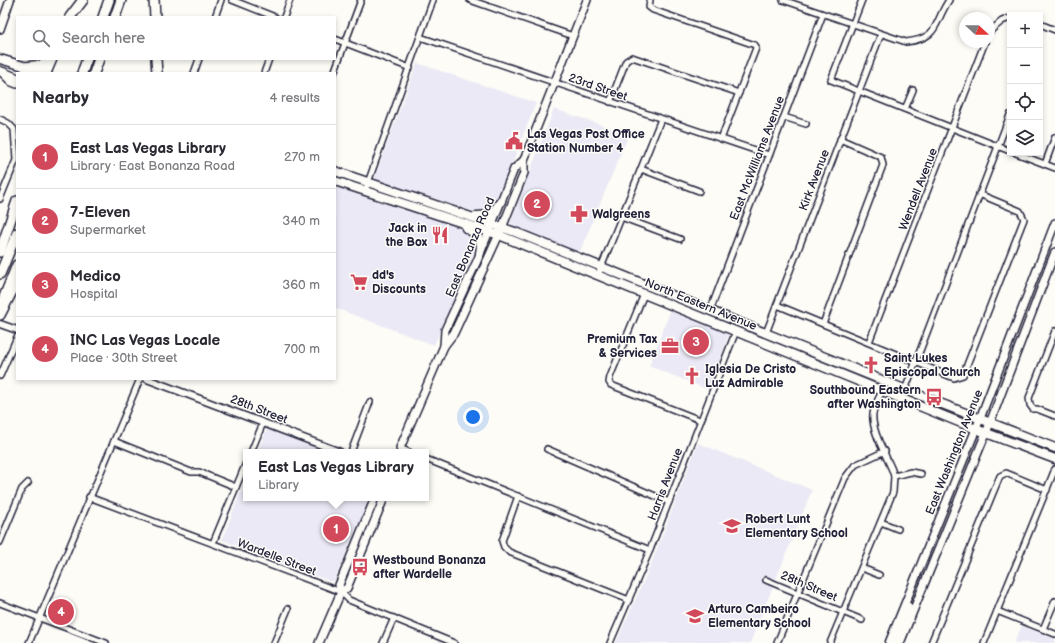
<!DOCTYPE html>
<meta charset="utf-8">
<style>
:root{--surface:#fff;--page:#f2f2f3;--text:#2b2b33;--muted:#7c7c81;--line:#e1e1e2;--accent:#d1495b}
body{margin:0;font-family:"Balsamiq Sans",sans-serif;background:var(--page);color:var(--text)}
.controls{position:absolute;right:12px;top:12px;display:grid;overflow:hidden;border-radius:0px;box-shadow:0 2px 6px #0003}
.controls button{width:36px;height:36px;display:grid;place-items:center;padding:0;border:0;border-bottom:1px solid var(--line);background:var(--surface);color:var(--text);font:20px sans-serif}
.compass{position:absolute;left:959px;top:12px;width:36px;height:36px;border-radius:50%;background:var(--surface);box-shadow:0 2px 6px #0003;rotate:111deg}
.you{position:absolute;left:473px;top:417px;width:14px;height:14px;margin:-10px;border:3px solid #fff;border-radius:50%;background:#1a73e8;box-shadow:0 0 0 6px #1a73e833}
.badge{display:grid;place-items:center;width:26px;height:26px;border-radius:50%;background:var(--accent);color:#fff;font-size:13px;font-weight:700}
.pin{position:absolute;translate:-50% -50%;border:2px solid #fff;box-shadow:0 1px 4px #0006}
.popup{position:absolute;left:243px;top:449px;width:186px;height:52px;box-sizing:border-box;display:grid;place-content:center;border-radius:0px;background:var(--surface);filter:drop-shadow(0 1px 3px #0005);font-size:13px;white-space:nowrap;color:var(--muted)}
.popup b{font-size:15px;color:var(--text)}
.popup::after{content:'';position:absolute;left:50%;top:100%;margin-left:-8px;border:8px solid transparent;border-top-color:var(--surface)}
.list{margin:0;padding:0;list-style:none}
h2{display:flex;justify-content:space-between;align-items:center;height:52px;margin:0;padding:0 16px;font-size:17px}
h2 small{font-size:13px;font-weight:400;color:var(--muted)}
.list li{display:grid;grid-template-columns:26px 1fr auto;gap:12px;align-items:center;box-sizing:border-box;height:64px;padding:0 16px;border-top:1px solid var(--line)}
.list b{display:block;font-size:15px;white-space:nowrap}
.list p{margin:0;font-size:13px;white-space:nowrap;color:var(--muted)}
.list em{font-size:13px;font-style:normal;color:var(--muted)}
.icon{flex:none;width:22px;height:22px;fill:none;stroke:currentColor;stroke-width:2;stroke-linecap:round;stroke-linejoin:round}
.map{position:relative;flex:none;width:1055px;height:643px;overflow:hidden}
.search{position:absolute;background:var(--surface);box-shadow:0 2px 6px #0003;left:16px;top:16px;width:320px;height:44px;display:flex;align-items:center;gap:10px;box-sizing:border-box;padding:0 14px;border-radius:0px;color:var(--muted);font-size:15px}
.panel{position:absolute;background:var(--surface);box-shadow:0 2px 6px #0003;left:16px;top:72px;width:320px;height:308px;border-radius:0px}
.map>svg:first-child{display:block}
</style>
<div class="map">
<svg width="1055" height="643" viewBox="0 0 1055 643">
<rect width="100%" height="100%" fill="#fdfcf7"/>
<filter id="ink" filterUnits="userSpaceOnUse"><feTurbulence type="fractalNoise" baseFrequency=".025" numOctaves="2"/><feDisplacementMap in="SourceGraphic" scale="8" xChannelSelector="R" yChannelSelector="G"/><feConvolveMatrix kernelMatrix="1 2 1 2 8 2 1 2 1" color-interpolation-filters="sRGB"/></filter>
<g filter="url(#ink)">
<g fill="#ebe9f5">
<path d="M417 63 536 103 495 207 488 213H479L377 181 375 177Z"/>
<path d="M554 109 629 134 579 254 515 227 510 223Z"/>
<path d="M335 185 464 229 476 236 477 246 434 345 335 308Z"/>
<path d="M671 309 729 334 709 390 649 366Z"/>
<path d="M267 430H270L329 452H257Z"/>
<path d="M698 443 812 490 772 589 750 643H616L652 562Z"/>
<path d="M246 478V498H370L334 581H329L222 540Z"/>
<path d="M1022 626 1055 639V643H1014Z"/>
</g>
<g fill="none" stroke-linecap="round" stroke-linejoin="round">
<g stroke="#22223b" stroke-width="8">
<g id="minor">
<path d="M232 0 275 17"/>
<path d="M470 0 573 36"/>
<path d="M650 0 649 7 653 10 755 45 756 48 721 139"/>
<path d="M783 0 906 42C940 38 933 24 949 0"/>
<path d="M862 0 831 80 1010 151"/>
<path d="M215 17 221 0"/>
<path d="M284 17 290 0"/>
<path d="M1040 24 1055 30"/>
<path d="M989 32 1002 21 1010 18"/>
<path d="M420 37 769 155"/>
<path d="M335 39 410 68"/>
<path d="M194 73 199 59"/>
<path d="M264 73 269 59"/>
<path d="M334 73 361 0"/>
<path d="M610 102 626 61 632 57 739 93"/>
<path d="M905 109 913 90"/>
<path d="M784 117 806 124"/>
<path d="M0 119 8 123 14 129 16 160 0 199"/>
<path d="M1016 153 1055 168"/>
<path d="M1045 164 1055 137"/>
<path d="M641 169 699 191"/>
<path d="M365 191 433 0"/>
<path d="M621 217 680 239"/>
<path d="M598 275 661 119"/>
<path d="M644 294 610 377 609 382 611 385 700 420"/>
<path d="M777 305 954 378 963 375 1024 219 1020 211 979 194"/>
<path d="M710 311 823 14"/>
<path d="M823 324 883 165 881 157 840 139"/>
<path d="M1055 331 1029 398 1030 405 1033 409H1037L1055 416"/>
<path d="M766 333 881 34"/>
<path d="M869 342 985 42"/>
<path d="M0 376 17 337"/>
<path d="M905 390 1010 115"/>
<path d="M114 441 191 472H199L236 487"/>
<path d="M400 448 409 452"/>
<path d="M547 449 669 502"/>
<path d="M251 452 263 423"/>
<path d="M351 452 370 402"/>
<path d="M426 459 650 550"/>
<path d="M894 476 911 472 921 474"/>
<path d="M518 496 502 541 504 547 509 552 629 600"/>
<path d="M89 497 341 592 349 600 454 643"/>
<path d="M881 522 898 529"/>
<path d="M0 542 22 489 28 483"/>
<path d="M213 543 246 463"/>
<path d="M862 568 879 575"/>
<path d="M766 580 862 620"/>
<path d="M0 603 106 643"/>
<path d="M997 611 1055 634"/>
<path d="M1043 629 1055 601"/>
<path d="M29 643 140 379"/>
<path d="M274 643 288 609"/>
<path d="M383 643 394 618"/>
<path d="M610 643 650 550 736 331"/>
<path d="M777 643 845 478 855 465 885 451"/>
<path d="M830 643 893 492 894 476 892 470C886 455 871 430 873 414 874 406 879 398 882 391"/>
<path d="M931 643 1000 476 1006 473 1047 490"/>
<path d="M984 643 1055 469"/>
</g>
</g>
<g stroke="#22223b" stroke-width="9">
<g id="tertiary">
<path d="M0 324 17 330"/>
<path d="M147 379 340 452"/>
</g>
</g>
<g stroke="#22223b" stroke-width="10">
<g id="secondary">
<path d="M0 29 10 0"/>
<path d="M444 346 445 330 477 261 514 169 524 160"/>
<path d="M401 452 400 448 444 346 454 333 502 228 524 173V160L587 0"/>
<path d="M341 592 347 588 384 498"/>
<path d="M319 643 341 592 339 585 375 498"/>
<path d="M889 643 976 429 1055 223"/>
<path d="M895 643 908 606"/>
<path d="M900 643 990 423 1055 252"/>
</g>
</g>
<g stroke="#22223b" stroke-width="11">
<g id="primary">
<path d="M0 59 47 73"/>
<path d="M0 71 17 78"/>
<path d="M335 171 515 232 914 393 1055 448"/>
<path d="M335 181 499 235 976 429 1055 459"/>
<path d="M477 216 491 215 501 201"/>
<path d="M466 228C478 235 483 238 480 253"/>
</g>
</g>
<g stroke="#22223b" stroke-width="12">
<g id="motorway">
<path d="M154 0 155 17"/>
<path d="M70 17 83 0"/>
<path d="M103 17 109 0"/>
<path d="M115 17 121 0"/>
<path d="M156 59 157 73"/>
<path d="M25 67 42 65 47 59"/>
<path d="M4 73 12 81 17 83"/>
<path d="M46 73 52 59"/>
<path d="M82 73 87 59"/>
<path d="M94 73 99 59"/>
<path d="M0 252 17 201"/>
<path d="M0 274 17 233"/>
<path d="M0 307 17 265"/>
<path d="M0 315 17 282"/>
</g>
</g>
<use href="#minor" stroke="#fdfcf7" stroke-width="5"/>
<use href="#tertiary" stroke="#fdfcf7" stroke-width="6"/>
<use href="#secondary" stroke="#fdfcf7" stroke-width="7"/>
<use href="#primary" stroke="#fdfcf7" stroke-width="8"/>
<use href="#motorway" stroke="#fdfcf7" stroke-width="9"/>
</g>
</g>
<defs>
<g id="civic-bare" transform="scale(1.38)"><path d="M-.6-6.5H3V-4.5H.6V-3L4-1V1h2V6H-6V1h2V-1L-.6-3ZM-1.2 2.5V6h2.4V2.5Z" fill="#d1495b" stroke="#fdfcf7" stroke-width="2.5" paint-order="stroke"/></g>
<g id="pharmacy-bare" transform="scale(1.38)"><path d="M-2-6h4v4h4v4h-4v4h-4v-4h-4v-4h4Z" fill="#d1495b" stroke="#fdfcf7" stroke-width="2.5" paint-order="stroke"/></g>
<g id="restaurant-bare" transform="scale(1.38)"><path d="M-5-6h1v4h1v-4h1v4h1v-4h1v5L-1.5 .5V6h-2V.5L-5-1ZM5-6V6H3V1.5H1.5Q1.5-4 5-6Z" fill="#d1495b" stroke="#fdfcf7" stroke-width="2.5" paint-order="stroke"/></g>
<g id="supermarket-bare" transform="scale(1.38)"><path d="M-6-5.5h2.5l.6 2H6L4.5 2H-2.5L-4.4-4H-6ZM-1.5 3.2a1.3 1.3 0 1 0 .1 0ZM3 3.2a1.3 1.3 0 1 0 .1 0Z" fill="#d1495b" stroke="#fdfcf7" stroke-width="2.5" paint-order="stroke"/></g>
<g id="office-bare" transform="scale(1.38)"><path d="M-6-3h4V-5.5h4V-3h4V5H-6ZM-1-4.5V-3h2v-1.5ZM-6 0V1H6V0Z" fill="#d1495b" stroke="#fdfcf7" stroke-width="2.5" paint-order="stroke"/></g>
<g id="church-bare" transform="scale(1.38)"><path d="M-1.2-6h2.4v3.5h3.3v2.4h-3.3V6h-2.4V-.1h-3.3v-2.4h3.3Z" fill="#d1495b" stroke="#fdfcf7" stroke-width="2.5" paint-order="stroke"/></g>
<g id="bus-bare" transform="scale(1.38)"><path d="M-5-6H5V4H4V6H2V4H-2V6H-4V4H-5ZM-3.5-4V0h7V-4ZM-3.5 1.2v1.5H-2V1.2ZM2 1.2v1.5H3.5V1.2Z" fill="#d1495b" stroke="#fdfcf7" stroke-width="2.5" paint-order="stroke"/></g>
<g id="school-bare" transform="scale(1.38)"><path d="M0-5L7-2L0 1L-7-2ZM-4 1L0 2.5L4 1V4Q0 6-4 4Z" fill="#d1495b" stroke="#fdfcf7" stroke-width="2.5" paint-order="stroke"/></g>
</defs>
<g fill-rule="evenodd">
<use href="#civic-bare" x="514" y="141"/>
<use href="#pharmacy-bare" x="579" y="214"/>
<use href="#restaurant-bare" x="440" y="235"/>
<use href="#supermarket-bare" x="359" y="282"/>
<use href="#office-bare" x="670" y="346"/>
<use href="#church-bare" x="871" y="365"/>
<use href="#church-bare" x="692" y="376"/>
<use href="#bus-bare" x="934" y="397"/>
<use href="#school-bare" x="732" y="526"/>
<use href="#bus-bare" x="360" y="567"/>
<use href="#school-bare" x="695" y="616"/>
</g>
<g text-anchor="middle" stroke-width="3" stroke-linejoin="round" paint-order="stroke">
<g font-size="12" fill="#22223b" stroke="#fdfcf7">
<text transform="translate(598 87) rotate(19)" y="4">23rd Street</text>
<text transform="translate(757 158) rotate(-69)" y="4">East McWilliams Avenue</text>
<text transform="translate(814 180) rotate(-69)" y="4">Kirk Avenue</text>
<text transform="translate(918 189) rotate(-69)" y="4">Wendell Avenue</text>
<text transform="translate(470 247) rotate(-67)" y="4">East Bonanza Road</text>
<text transform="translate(701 304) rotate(22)" y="4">North Eastern Avenue</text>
<text transform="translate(259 409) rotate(21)" y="4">28th Street</text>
<text transform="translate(954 452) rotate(-68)" y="4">East Washington Avenue</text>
<text transform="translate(665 484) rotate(-69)" y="4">Harris Avenue</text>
<text transform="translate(277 557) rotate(21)" y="4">Wardelle Street</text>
<text transform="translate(809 586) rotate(23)" y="4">28th Street</text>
</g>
<g font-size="12" font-weight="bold" fill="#22223b" stroke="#fdfcf7" text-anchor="start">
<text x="527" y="138">Las Vegas Post Office<tspan x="527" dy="14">Station Number 4</tspan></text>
<text x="592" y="218">Walgreens</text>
<text x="427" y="232" text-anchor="end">Jack in<tspan x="427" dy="14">the Box</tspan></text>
<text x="372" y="279">dd's<tspan x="372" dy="14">Discounts</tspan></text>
<text x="657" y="343" text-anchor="end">Premium Tax<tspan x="657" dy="14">&amp; Services</tspan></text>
<text x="884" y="362">Saint Lukes<tspan x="884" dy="14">Episcopal Church</tspan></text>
<text x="705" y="373">Iglesia De Cristo<tspan x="705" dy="14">Luz Admirable</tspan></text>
<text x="921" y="394" text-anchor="end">Southbound Eastern<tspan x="921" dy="14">after Washington</tspan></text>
<text x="745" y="523">Robert Lunt<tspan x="745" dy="14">Elementary School</tspan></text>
<text x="373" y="564">Westbound Bonanza<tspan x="373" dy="14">after Wardelle</tspan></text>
<text x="708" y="613">Arturo Cambeiro<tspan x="708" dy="14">Elementary School</tspan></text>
</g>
</g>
</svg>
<div class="controls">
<button>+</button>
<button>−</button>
<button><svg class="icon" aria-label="locate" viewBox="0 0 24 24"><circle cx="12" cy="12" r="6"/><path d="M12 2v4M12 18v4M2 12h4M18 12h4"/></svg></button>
<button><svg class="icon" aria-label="layers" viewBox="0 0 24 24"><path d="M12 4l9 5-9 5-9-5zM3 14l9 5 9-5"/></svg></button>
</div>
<svg class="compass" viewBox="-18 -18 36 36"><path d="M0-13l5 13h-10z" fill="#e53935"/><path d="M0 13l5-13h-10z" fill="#7c7c81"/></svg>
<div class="you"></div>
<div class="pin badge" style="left:336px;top:529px">1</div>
<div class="popup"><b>East Las Vegas Library</b>Library</div>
<div class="pin badge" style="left:537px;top:204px">2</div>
<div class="pin badge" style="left:696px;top:342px">3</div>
<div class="pin badge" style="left:61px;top:612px">4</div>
<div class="search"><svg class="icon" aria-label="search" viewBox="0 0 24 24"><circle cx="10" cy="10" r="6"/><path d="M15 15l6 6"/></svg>Search here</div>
<section class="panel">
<h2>Nearby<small>4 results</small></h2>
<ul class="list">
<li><span class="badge">1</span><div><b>East Las Vegas Library</b><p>Library · East Bonanza Road</p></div><em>270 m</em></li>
<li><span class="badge">2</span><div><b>7-Eleven</b><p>Supermarket</p></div><em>340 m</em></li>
<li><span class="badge">3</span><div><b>Medico</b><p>Hospital</p></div><em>360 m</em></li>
<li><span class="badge">4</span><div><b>INC Las Vegas Locale</b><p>Place · 30th Street</p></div><em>700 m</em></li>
</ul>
</section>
</div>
